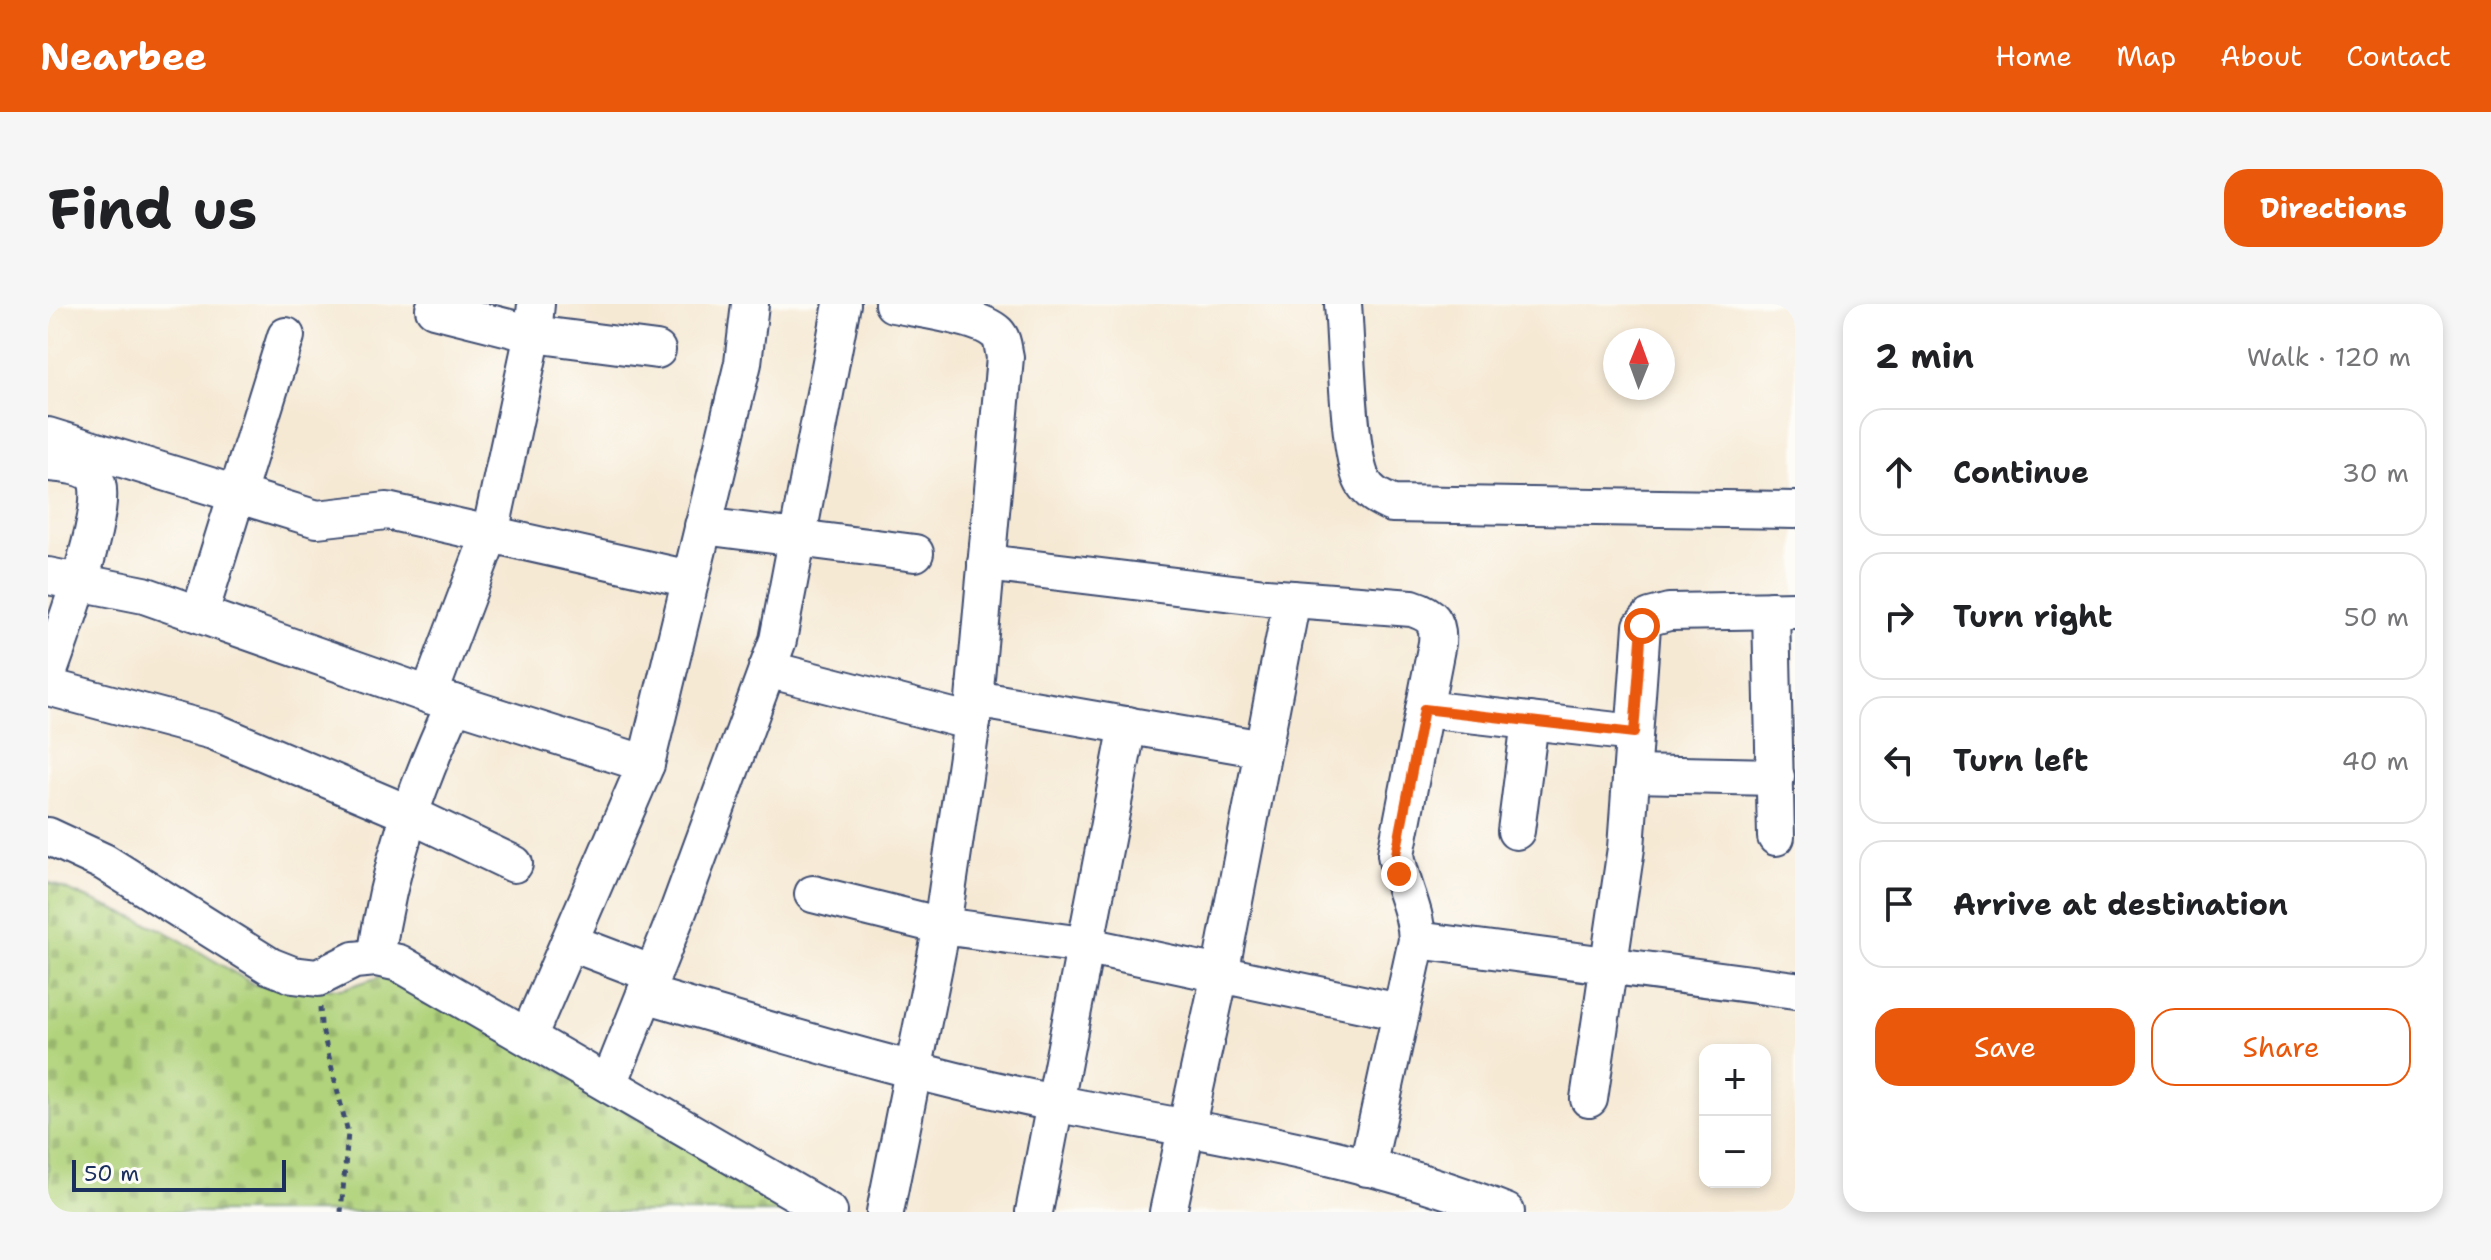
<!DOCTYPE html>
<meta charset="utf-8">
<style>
:root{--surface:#fff;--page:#f6f6f6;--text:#202124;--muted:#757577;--line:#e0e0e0;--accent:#ea580c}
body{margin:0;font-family:"Shantell Sans",sans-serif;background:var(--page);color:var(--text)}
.controls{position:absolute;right:24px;bottom:24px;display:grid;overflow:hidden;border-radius:16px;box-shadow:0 4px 12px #0003}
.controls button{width:72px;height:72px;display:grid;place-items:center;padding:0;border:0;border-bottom:2px solid var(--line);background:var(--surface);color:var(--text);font:40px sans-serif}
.compass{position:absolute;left:1555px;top:24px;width:72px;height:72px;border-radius:50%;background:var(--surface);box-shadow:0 4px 12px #0003;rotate:1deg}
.scale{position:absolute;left:24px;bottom:20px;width:214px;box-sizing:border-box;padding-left:8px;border:4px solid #1b2f5e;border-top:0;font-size:22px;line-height:28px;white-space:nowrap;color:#1b2f5e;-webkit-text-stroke:6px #fdfcf7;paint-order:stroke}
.stop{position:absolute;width:24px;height:24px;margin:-18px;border:6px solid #ea580c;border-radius:50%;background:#fff}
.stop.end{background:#ea580c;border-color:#fff;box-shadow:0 2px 8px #0008}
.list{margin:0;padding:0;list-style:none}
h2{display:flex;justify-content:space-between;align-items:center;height:104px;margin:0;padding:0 32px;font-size:34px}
h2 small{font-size:26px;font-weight:400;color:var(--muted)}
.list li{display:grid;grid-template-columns:52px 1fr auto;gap:24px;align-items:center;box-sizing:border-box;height:128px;margin:0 16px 16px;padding:0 16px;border:2px solid var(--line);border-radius:24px}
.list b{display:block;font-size:30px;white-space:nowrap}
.list em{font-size:26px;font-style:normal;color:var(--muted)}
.actions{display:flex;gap:16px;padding:24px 32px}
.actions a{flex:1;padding:18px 0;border:2px solid var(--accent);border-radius:24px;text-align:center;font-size:28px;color:var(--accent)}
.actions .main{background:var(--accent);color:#fff}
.icon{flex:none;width:44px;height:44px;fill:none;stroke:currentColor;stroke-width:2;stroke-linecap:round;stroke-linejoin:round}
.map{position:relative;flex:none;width:1747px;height:908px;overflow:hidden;border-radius:24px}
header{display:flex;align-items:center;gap:48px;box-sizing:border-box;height:112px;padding:0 40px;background:var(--accent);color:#fff}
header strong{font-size:38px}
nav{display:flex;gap:44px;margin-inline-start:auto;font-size:28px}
.intro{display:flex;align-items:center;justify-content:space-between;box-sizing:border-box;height:192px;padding:0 48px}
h1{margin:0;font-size:56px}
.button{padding:20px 36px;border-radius:24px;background:var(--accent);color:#fff;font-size:28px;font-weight:700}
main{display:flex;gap:48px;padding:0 48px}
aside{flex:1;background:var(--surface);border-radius:24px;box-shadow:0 4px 12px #0003}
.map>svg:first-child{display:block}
</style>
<header>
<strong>Nearbee</strong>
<nav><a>Home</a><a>Map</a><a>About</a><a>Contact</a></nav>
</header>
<div class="intro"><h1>Find us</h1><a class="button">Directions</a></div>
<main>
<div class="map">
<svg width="1747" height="908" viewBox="0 0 1747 908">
<defs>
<pattern id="cemetery-stones" width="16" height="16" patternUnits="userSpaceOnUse" patternTransform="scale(2)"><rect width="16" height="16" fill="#b1d37b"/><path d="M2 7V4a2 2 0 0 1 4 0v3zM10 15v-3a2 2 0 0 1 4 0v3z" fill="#98b56d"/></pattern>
</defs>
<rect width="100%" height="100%" fill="#fdfcf7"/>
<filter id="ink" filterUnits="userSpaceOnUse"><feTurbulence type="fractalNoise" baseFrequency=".0125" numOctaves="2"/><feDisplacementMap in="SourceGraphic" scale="16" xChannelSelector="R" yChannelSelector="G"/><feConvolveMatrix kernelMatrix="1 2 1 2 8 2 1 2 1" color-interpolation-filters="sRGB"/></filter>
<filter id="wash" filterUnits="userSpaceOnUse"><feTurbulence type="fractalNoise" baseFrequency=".006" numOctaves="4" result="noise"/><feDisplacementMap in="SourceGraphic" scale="32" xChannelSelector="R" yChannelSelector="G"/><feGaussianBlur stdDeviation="1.8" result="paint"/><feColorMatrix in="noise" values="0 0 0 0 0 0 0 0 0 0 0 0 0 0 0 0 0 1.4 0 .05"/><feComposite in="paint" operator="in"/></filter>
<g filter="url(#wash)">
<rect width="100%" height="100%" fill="#f6e9d4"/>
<path fill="url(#cemetery-stones)" stroke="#66816c" stroke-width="2" d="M0 578 115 626 207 681 294 685 350 667 742 908H0Z"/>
</g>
<g filter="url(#ink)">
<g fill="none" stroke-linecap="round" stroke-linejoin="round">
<g stroke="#3c4b70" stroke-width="40">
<g id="minor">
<path d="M1295 0C1298 36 1300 152 1315 178 1322 190 1332 194 1344 200L1747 206"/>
<path d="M386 5 485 30 609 46"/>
<path d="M0 132 269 215 339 207 642 275"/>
<path d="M655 222 867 249"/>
<path d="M938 259 1218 293 1364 304C1383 310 1391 317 1389 339L1348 550C1352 580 1368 604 1369 636L1319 864"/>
<path d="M0 272 96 291 381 391 598 460"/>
<path d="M1723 306 1728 533"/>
<path d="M152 309 238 32"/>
<path d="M719 365 924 418"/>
<path d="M0 370C11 338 64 199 47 174 38 161 16 161 2 159"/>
<path d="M0 383 165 427 359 509 466 560"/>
<path d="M381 391 442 230 485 30 488 0"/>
<path d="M927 395 1215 445"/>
<path d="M1376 405 1586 429"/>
<path d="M1583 470 1728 473"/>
<path d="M1468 527 1482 417"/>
<path d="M0 532 56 558 222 662 245 671 270 674 306 656 328 654 351 659 781 908"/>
<path d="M765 590 894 622 1035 641 1352 708"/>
<path d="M1369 636 1747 686"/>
<path d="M521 638 605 670"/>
<path d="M328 654C341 561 367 485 407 399"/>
<path d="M597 690C732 729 868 771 1006 799 1158 829 1313 850 1458 908"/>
<path d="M480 733 598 460 695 59 702 0"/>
<path d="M561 780 631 605 730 336 794 0"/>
<path d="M1541 795 1578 544 1594 322 1602 313 1621 308 1747 306"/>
<path d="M837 908 894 622 924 418 957 53C955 45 955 35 949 29 932 12 870 5 845 0"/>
<path d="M986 908 1080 421"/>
<path d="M1120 908 1172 670 1244 295"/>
</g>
</g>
<path stroke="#3c4b70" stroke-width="5" stroke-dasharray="6 6" stroke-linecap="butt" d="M272 703 273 721 300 829 293 908"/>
<use href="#minor" stroke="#fff" stroke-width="36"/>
</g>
</g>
<g fill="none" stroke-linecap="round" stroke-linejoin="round" filter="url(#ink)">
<path stroke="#ea580c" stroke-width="10" d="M1351 570 1348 550 1376 405 1586 429 1594 322"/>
</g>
</svg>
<div class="controls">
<button>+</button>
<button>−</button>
</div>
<svg class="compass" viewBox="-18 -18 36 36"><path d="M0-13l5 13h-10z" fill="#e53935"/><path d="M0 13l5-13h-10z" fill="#757577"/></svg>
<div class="scale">50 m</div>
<div class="stop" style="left:1594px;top:322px"></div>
<div class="stop end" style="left:1351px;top:570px"></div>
</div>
<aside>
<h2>2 min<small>Walk · 120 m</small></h2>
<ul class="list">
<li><svg class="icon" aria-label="ahead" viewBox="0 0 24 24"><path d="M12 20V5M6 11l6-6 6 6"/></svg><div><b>Continue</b></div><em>30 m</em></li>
<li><svg class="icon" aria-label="right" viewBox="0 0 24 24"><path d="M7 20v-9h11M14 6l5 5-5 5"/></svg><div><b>Turn right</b></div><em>50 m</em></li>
<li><svg class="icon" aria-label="left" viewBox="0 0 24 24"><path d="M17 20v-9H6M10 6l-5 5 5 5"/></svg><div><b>Turn left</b></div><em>40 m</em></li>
<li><svg class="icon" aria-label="arrive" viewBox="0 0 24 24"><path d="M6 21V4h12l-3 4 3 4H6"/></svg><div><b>Arrive at destination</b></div></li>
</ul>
<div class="actions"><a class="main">Save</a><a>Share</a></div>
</aside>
</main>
